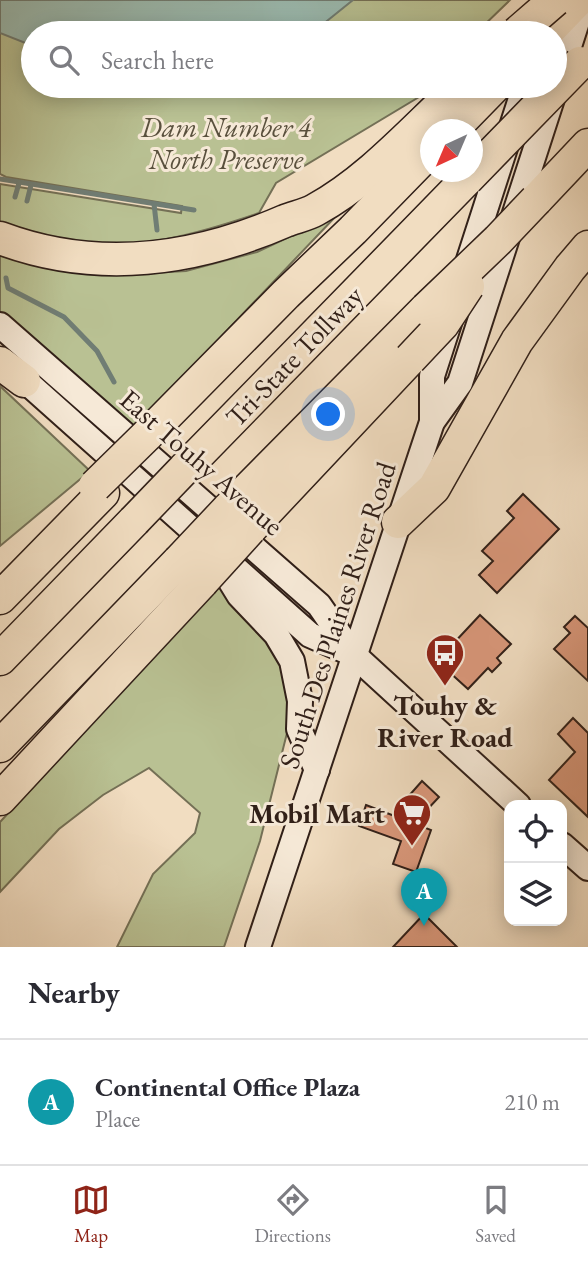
<!DOCTYPE html>
<style>
:root{--surface:#fff;--page:#f7f7f7;--text:#2b2b33;--muted:#7c7c81;--line:#e1e1e2;--accent:#8f2418}
body{margin:0;font-family:"EB Garamond",serif;background:var(--page);color:var(--text)}
.controls{position:absolute;right:21px;bottom:21px;display:grid;overflow:hidden;border-radius:14px;box-shadow:0 4px 18px #0003}
.controls button{width:63px;height:63px;display:grid;place-items:center;padding:0;border:0;border-bottom:2px solid var(--line);background:var(--surface);color:var(--text);font:35px sans-serif}
.compass{position:absolute;left:420px;top:119px;width:63px;height:63px;border-radius:50%;background:var(--surface);box-shadow:0 4px 18px #0003;rotate:224deg}
.you{position:absolute;left:329px;top:415px;width:24px;height:24px;margin:-18px;border:5px solid #fff;border-radius:50%;background:#1a73e8;box-shadow:0 0 0 10px #1a73e833}
.badge{display:grid;place-items:center;width:46px;height:46px;border-radius:50%;background:var(--accent);color:#fff;font-size:23px;font-weight:700}
.pin{position:absolute;translate:-50% -58px;filter:drop-shadow(0 2px 4px #0008)}
.pin::after{content:'';position:absolute;top:37px;width:24px;height:21px;background:inherit;clip-path:polygon(0 0,100% 0,50% 100%)}
.list{margin:0;padding:0;list-style:none}
h2{display:flex;justify-content:space-between;align-items:center;height:91px;margin:0;padding:0 28px;font-size:30px}
h2 small{font-size:23px;font-weight:400;color:var(--muted)}
.list li{display:grid;grid-template-columns:46px 1fr auto;gap:21px;align-items:center;box-sizing:border-box;height:126px;padding:0 28px;border-top:2px solid var(--line)}
.list b{display:block;font-size:26px;white-space:nowrap}
.list p{margin:0;font-size:23px;white-space:nowrap;color:var(--muted)}
.list em{font-size:23px;font-style:normal;color:var(--muted)}
.icon{flex:none;width:38px;height:38px;fill:none;stroke:currentColor;stroke-width:2;stroke-linecap:round;stroke-linejoin:round}
.map{position:relative;flex:none;width:588px;height:947px;overflow:hidden}
.search{position:absolute;background:var(--surface);box-shadow:0 4px 18px #0003;left:21px;right:21px;top:21px;height:77px;display:flex;align-items:center;gap:18px;box-sizing:border-box;padding:0 24px;border-radius:38px;color:var(--muted);font-size:26px}
.sheet{height:217px;background:var(--surface)}
nav{display:flex;justify-content:space-around;align-items:center;box-sizing:border-box;height:98px;border-top:2px solid var(--line);background:var(--surface);font-size:19px;color:var(--muted)}
nav a{display:grid;justify-items:center;gap:4px}
nav .on{color:var(--accent)}
.map>svg:first-child{display:block}
</style>
<div class="map">
<svg width="588" height="947" viewBox="0 0 588 947">
<rect width="100%" height="100%" fill="#f1ddc1"/>
<filter id="stains"><feTurbulence type="fractalNoise" baseFrequency=".00286" numOctaves="4"/><feColorMatrix values="0 0 0 0 .2 0 0 0 0 .09 0 0 0 0 .02 0 0 0 .5 -.17"/></filter>
<radialGradient id="worn" r=".72"><stop offset=".6" stop-color="#630" stop-opacity="0"/><stop offset="1" stop-color="#630" stop-opacity=".3"/></radialGradient>
<g fill="#b9c193" stroke="#747056" stroke-width="2">
<path d="M0 0H510L476 33H33V86H433L424 94 276 183 259 213C201 233 135 252 73 242 48 238 24 230 0 222V184L181 213 182 206 6 177 0 174Z"/>
<path d="M338 214 134 428 67 373 0 313V252L74 270 115 275 186 271 257 252Z"/>
<path d="M0 386 90 471 0 546Z"/>
<path d="M218 586 244 609 276 652 286 677 289 725 260 841 224 947H117L153 874 195 833 200 813 149 768 103 795 59 829 0 892V822Z"/>
</g>
<path fill="#9bbcb2" stroke="#707d74" stroke-width="2" d="M0 0H353L312 33H33V46L0 33Z"/>
<g fill="none" stroke-linecap="round" stroke-linejoin="round">
<g stroke="#707d74" stroke-width="5">
<path d="M0 179 194 210"/>
<path d="M15 197 19 183"/>
<path d="M27 201 31 185"/>
<path d="M154 204 157 230"/>
<path d="M6 278 8 288 64 317 97 351 114 382"/>
</g>
</g>
<g fill="#d9977a" stroke="#301f18" stroke-width="2">
<path d="M523 494 559 529 497 593 479 575 493 561 482 551 514 518 507 511Z"/>
<path d="M480 615 511 644 497 658 501 663 492 672 488 668 468 689 437 661Z"/>
<path d="M575 616 588 628V681L554 649 570 633 564 627Z"/>
<path d="M573 718 588 733V817L549 780 575 752 558 734Z"/>
<path d="M422 781 439 797 424 813 407 798Z"/>
<path d="M366 805 431 830 416 872 393 864 401 841 359 826Z"/>
<path d="M424 914 457 947H393Z"/>
</g>
<g fill="none" stroke-linecap="round" stroke-linejoin="round">
<g stroke="#301f18" stroke-width="28">
<g id="secondary">
<path d="M465 272 525 86"/>
<path d="M0 325 319 605 353 654 518 805"/>
<path d="M12 369 310 635 353 654"/>
<path d="M432 422V376L450 320"/>
<path d="M223 569 239 595 276 634 292 661 300 701 299 729 317 770"/>
<path d="M562 845 588 868"/>
<path d="M258 947 432 422 460 383 584 0"/>
</g>
</g>
<g stroke="#301f18" stroke-width="35">
<g id="highway">
<path d="M546 33 578 0"/>
<path d="M452 130 495 86"/>
<path d="M536 200 588 145"/>
<path d="M0 238C96 274 193 261 285 221 295 217 306 215 315 210 370 180 415 128 461 86"/>
<path d="M0 363 24 381"/>
<path d="M147 435 286 294 353 230 430 151"/>
<path d="M184 469 467 179"/>
<path d="M228 509 426 309"/>
<path d="M398 522 434 488 517 341 570 268 588 247"/>
<path d="M250 529 410 359"/>
<path d="M0 598 103 493"/>
<path d="M0 659 134 521"/>
<path d="M0 746 179 561"/>
<path d="M0 799 202 582"/>
</g>
</g>
<use href="#secondary" stroke="#f6e9d7" stroke-width="24"/>
<use href="#highway" stroke="#f1ddc1" stroke-width="32"/>
<g stroke="#301f18" stroke-width="35" stroke-linecap="butt">
<g id="highway-bridge">
<path d="M517 33 555 0"/>
<path d="M467 179 580 63"/>
<path d="M426 309 498 240 536 200"/>
<path d="M410 359 443 324 468 286"/>
<path d="M95 486 147 435"/>
<path d="M134 521 184 469"/>
<path d="M179 561 228 509"/>
<path d="M202 582 250 529"/>
</g>
</g>
<use href="#highway-bridge" stroke="#f1ddc1" stroke-width="32"/>
</g>
<defs>
<g id="bus-pin" transform="scale(2.0125)"><path d="M0 17L-7.5 6A9.5 9.5 0 1 1 7.5 6Z" fill="#8f2418" stroke="#f6e9d7"/><path d="M-5-6H5V4H4V6H2V4H-2V6H-4V4H-5ZM-3.5-4V0h7V-4ZM-3.5 1.2v1.5H-2V1.2ZM2 1.2v1.5H3.5V1.2Z" fill="#fff"/></g>
<g id="supermarket-pin" transform="scale(2.0125)"><path d="M0 17L-7.5 6A9.5 9.5 0 1 1 7.5 6Z" fill="#8f2418" stroke="#f6e9d7"/><path d="M-6-5.5h2.5l.6 2H6L4.5 2H-2.5L-4.4-4H-6ZM-1.5 3.2a1.3 1.3 0 1 0 .1 0ZM3 3.2a1.3 1.3 0 1 0 .1 0Z" fill="#fff"/></g>
</defs>
<g fill-rule="evenodd">
<use href="#bus-pin" x="445" y="653"/>
<use href="#supermarket-pin" x="412" y="813"/>
</g>
<g text-anchor="middle" stroke-width="6" stroke-linejoin="round" paint-order="stroke">
<g font-size="28" font-style="italic" fill="#59503d" stroke="#f6e9d7">
<text x="226" y="137">Dam Number 4<tspan x="226" dy="32">North Preserve</tspan></text>
</g>
<g font-size="28" fill="#301f18" stroke="#f6e9d7">
<text transform="translate(294 356) rotate(-46)" y="10">Tri-State Tollway</text>
<text transform="translate(202 462) rotate(41)" y="10">East Touhy Avenue</text>
<text transform="translate(337 615) rotate(-72)" y="10">South Des Plaines River Road</text>
</g>
<g font-size="28" font-weight="bold" fill="#301f18" stroke="#f6e9d7">
<text x="445" y="715">Touhy &amp;<tspan x="445" dy="32">River Road</tspan></text>
<text x="385" y="823" text-anchor="end">Mobil Mart</text>
</g>
</g>
<rect width="100%" height="100%" filter="url(#stains)"/>
<rect width="100%" height="100%" fill="url(#worn)"/>
</svg>
<div class="controls">
<button><svg class="icon" aria-label="locate" viewBox="0 0 24 24"><circle cx="12" cy="12" r="6"/><path d="M12 2v4M12 18v4M2 12h4M18 12h4"/></svg></button>
<button><svg class="icon" aria-label="layers" viewBox="0 0 24 24"><path d="M12 4l9 5-9 5-9-5zM3 14l9 5 9-5"/></svg></button>
</div>
<svg class="compass" viewBox="-18 -18 36 36"><path d="M0-13l5 13h-10z" fill="#e53935"/><path d="M0 13l5-13h-10z" fill="#7c7c81"/></svg>
<div class="you"></div>
<div class="pin badge" style="left:424px;top:926px;background:#0f9aa8">A</div>
<div class="search"><svg class="icon" aria-label="search" viewBox="0 0 24 24"><circle cx="10" cy="10" r="6"/><path d="M15 15l6 6"/></svg>Search here</div>
</div>
<section class="sheet">
<h2>Nearby<small></small></h2>
<ul class="list">
<li><span class="badge" style="background:#0f9aa8">A</span><div><b>Continental Office Plaza</b><p>Place</p></div><em>210 m</em></li>
</ul>
</section>
<nav>
<a class="on"><svg class="icon" aria-label="map" viewBox="0 0 24 24"><path d="M3 6l6-2 6 2 6-2v14l-6 2-6-2-6 2zM9 4v14M15 6v14"/></svg>Map</a>
<a><svg class="icon" aria-label="directions" viewBox="0 0 24 24"><path d="M12 3l9 9-9 9-9-9zM9 14v-3h6M13 9l2 2-2 2"/></svg>Directions</a>
<a><svg class="icon" aria-label="saved" viewBox="0 0 24 24"><path d="M7 4h10v16l-5-4-5 4z"/></svg>Saved</a>
</nav>
